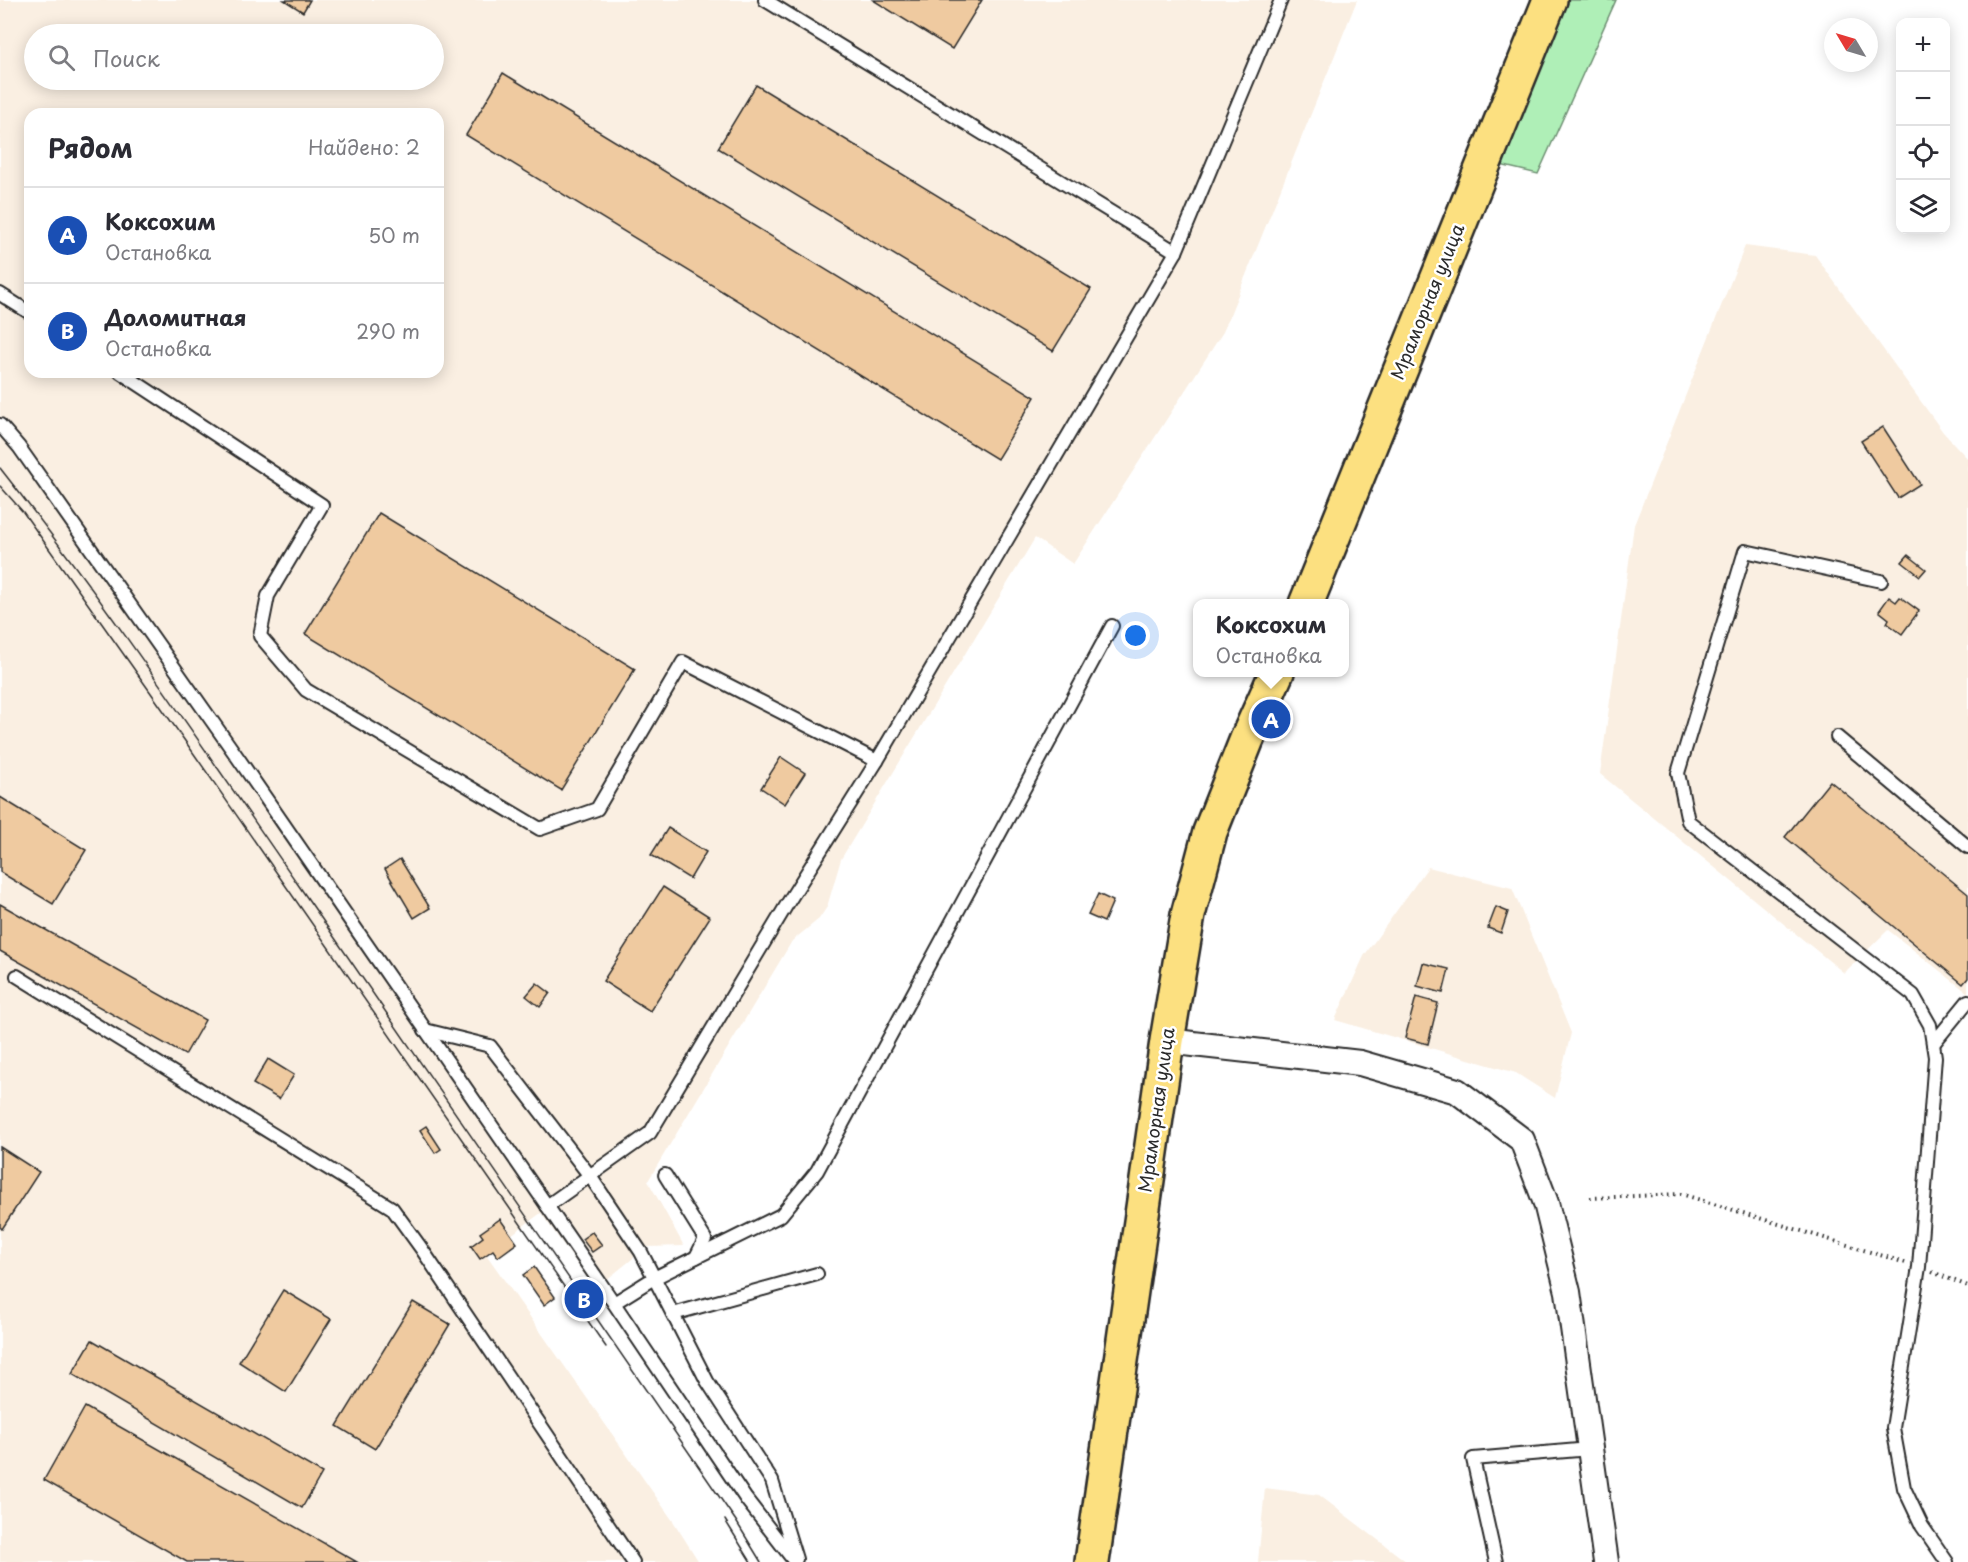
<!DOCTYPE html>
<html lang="ru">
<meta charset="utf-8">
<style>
:root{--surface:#fff;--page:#f7f7f7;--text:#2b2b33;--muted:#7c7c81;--line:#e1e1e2;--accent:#1a73e8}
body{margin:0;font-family:"Playpen Sans",sans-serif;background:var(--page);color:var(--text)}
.controls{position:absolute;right:18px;top:18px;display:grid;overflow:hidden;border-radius:12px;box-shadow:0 3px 15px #0003}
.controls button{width:54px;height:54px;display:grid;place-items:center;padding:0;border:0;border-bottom:2px solid var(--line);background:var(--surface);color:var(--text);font:30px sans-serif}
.compass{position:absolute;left:1824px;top:18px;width:54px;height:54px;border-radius:50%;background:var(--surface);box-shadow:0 3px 15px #0003;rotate:308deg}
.you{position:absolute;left:1136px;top:636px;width:21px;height:21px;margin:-15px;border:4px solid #fff;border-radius:50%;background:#1a73e8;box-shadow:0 0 0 9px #1a73e833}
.badge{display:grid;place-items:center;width:39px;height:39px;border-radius:50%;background:var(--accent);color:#fff;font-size:20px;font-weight:700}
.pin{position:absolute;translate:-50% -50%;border:3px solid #fff;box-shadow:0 2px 6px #0006}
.popup{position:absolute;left:1193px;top:599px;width:156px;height:78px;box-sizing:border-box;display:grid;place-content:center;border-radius:12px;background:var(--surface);filter:drop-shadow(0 2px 4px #0005);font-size:20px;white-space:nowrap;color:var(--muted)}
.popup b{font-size:22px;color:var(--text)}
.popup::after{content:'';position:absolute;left:50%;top:100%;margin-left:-12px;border:12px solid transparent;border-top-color:var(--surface)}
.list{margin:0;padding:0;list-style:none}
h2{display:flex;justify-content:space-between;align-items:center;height:78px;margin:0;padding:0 24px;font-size:26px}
h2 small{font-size:20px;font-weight:400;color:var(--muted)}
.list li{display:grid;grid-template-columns:39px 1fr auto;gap:18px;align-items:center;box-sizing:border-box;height:96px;padding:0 24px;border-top:2px solid var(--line)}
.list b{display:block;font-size:22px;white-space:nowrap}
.list p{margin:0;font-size:20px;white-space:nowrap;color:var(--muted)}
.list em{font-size:20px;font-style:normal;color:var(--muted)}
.icon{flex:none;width:33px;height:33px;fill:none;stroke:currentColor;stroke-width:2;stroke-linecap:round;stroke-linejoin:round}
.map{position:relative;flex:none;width:1968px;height:1562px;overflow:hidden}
.search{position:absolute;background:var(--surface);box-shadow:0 3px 15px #0003;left:24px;top:24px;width:420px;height:66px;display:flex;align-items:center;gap:15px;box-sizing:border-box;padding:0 21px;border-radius:33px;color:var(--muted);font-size:22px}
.panel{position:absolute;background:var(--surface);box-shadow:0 3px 15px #0003;left:24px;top:108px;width:420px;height:270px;border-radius:18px}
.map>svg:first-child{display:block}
</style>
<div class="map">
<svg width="1968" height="1562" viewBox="0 0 1968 1562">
<rect width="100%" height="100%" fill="#fff"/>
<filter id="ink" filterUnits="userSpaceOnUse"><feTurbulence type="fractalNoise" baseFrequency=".0167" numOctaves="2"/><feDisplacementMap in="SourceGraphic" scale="12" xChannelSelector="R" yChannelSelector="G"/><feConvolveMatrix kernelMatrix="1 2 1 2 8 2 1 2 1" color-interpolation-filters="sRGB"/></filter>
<g filter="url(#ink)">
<g fill="#faefe2" fill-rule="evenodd">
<path d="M0 0H1357L1223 332 1073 564 1035 538 841 859 827 907 819 919 792 941 648 1181 684 1246 647 1247 595 1289 541 1213 511 1235 517 1243 498 1257 493 1250 486 1254 673 1521 699 1562H0ZM34 34H434V80H34ZM30 114H438V372H30Z"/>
<path d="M1745 246 1815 255 1943 432 1968 459V993L1888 930 1844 973 1600 774 1634 525Z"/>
<path d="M1428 867 1512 888 1571 1033 1555 1098 1516 1073 1335 1020 1364 956Z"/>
<path d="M1265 1488 1319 1495 1407 1562H1258Z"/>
</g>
<path fill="#afefb7" stroke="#6d8d71" stroke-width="1.5" d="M1569 0H1616L1538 174 1500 165Z"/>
<g fill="#efcaa0" stroke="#2b2b2b" stroke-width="1.5">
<path d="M284 0H310L303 12Z"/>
<path d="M873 0H982L952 49Z"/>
<path d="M503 73 1035 397 997 459 466 135Z"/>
<path d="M756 85 1091 289 1053 351 718 148Z"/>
<path d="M1883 427 1920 484 1898 498 1861 441Z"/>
<path d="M379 513 635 669 561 790 305 634Z"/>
<path d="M1908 555 1926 569 1920 576 1902 562Z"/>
<path d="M1889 597 1896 602 1900 597 1919 611 1902 634 1887 623 1889 619 1879 611Z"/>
<path d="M781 757 805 773 785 804 761 788Z"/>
<path d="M1830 781 1968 894V978L1963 984 1785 837Z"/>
<path d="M0 797 86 850 53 904 0 872Z"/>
<path d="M668 828 706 852 690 879 651 855Z"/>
<path d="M400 859 430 908 414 918 385 869Z"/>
<path d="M663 887 710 917 650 1011 603 981Z"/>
<path d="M1098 894 1113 901 1104 922 1088 915Z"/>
<path d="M0 904 205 1020 185 1055 0 951Z"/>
<path d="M1496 907 1508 912 1501 933 1488 928Z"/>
<path d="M1423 963 1449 969 1443 993 1417 986Z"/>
<path d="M537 983 550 993 540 1007 526 996Z"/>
<path d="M1416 997 1438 1003 1428 1044 1405 1038Z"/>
<path d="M268 1059 294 1075 279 1099 253 1084Z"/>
<path d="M426 1126 441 1149 435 1153 420 1130Z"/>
<path d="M0 1147 39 1172 2 1229 0 1227Z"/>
<path d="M500 1219 517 1243 498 1257 493 1250 480 1259 471 1246 483 1237 480 1233Z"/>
<path d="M592 1232 602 1245 592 1252 582 1239Z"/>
<path d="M534 1267 555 1297 544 1305 523 1275Z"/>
<path d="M283 1290 331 1319 286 1392 239 1362Z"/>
<path d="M413 1302 450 1324 375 1449 337 1426Z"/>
<path d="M92 1340 322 1473 302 1508 72 1374Z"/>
<path d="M85 1407 357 1562H187L44 1480Z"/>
</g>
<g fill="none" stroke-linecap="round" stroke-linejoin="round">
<g stroke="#2b2b2b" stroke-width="16">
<g id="service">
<path d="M765 0 1176 252"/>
<path d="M0 294 30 313"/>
<path d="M120 372 322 505 268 596 260 636 306 690 540 829 597 809 683 662 877 761"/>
<path d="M0 425 19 447 238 758 601 1284 746 1499 795 1562"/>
<path d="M1881 581 1745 551 1678 773 1688 821 1913 995 1930 1025 1935 1057 1919 1267 1893 1428 1904 1488 1922 1526 1947 1562"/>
<path d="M1837 737 1968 847"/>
<path d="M17 976 392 1208 421 1248 633 1562"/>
<path d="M425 1030 490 1046 590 1176 641 1252 707 1381 772 1481 796 1559"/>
<path d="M1933 1044 1968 1001"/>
<path d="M665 1175 705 1239 696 1257"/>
<path d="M547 1206 650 1133 789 901 877 761 1176 252 1281 0"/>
<path d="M614 1303 654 1278 781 1215 817 1171 1112 626"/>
<path d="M673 1314 817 1274"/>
<path d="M1496 1562 1473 1459 1590 1449"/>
</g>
</g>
<g stroke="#2b2b2b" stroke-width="28">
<path id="minor" d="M1167 1041 1360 1063 1457 1091 1522 1140 1546 1203 1568 1292 1606 1562"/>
</g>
<g stroke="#2b2b2b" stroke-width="38">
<g id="primary">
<path d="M1306 604 1550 0"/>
<path d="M1092 1562 1167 1041 1188 915 1210 832 1247 739 1277 672"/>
</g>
</g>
<g stroke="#2b2b2b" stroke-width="4" stroke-dasharray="1.5 4.5" stroke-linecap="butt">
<path d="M1590 1198 1681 1194 1906 1263"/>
<path d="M1932 1272 1968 1286"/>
</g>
<use href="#service" stroke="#fff" stroke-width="12"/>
<use href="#minor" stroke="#fff" stroke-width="24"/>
<use href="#primary" stroke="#fce080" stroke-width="33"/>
<g stroke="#2b2b2b" stroke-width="1.5">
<path d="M0 468C105 601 200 743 297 883 444 1095 590 1308 736 1521L761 1562"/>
<path d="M0 486 23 512 192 751 606 1347"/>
<path d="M725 1520 751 1562"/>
</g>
</g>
</g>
<g text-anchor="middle" stroke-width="5" stroke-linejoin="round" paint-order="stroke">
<g font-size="18" fill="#2b2b2b" stroke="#fff">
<text transform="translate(1428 302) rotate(-68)" y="6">Мраморная улица</text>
<text transform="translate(1157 1110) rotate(-82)" y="6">Мраморная улица</text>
</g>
</g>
</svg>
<div class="controls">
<button>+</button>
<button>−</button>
<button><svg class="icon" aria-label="locate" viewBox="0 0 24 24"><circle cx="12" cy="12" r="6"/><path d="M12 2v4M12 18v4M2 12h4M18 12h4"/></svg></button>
<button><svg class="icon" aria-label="layers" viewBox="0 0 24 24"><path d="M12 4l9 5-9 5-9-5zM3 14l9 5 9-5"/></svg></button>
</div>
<svg class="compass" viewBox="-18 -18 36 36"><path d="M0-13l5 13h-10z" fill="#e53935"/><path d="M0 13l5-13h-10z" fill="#7c7c81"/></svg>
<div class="you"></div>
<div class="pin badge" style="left:1271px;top:719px;background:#1a4fb4">A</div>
<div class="popup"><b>Коксохим</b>Остановка</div>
<div class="pin badge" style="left:584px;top:1299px;background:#1a4fb4">B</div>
<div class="search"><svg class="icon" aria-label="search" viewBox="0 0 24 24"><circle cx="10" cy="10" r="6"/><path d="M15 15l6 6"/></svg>Поиск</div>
<section class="panel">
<h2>Рядом<small>Найдено: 2</small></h2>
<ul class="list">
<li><span class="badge" style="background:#1a4fb4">A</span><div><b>Коксохим</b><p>Остановка</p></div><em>50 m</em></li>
<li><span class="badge" style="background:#1a4fb4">B</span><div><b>Доломитная</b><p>Остановка</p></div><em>290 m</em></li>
</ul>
</section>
</div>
